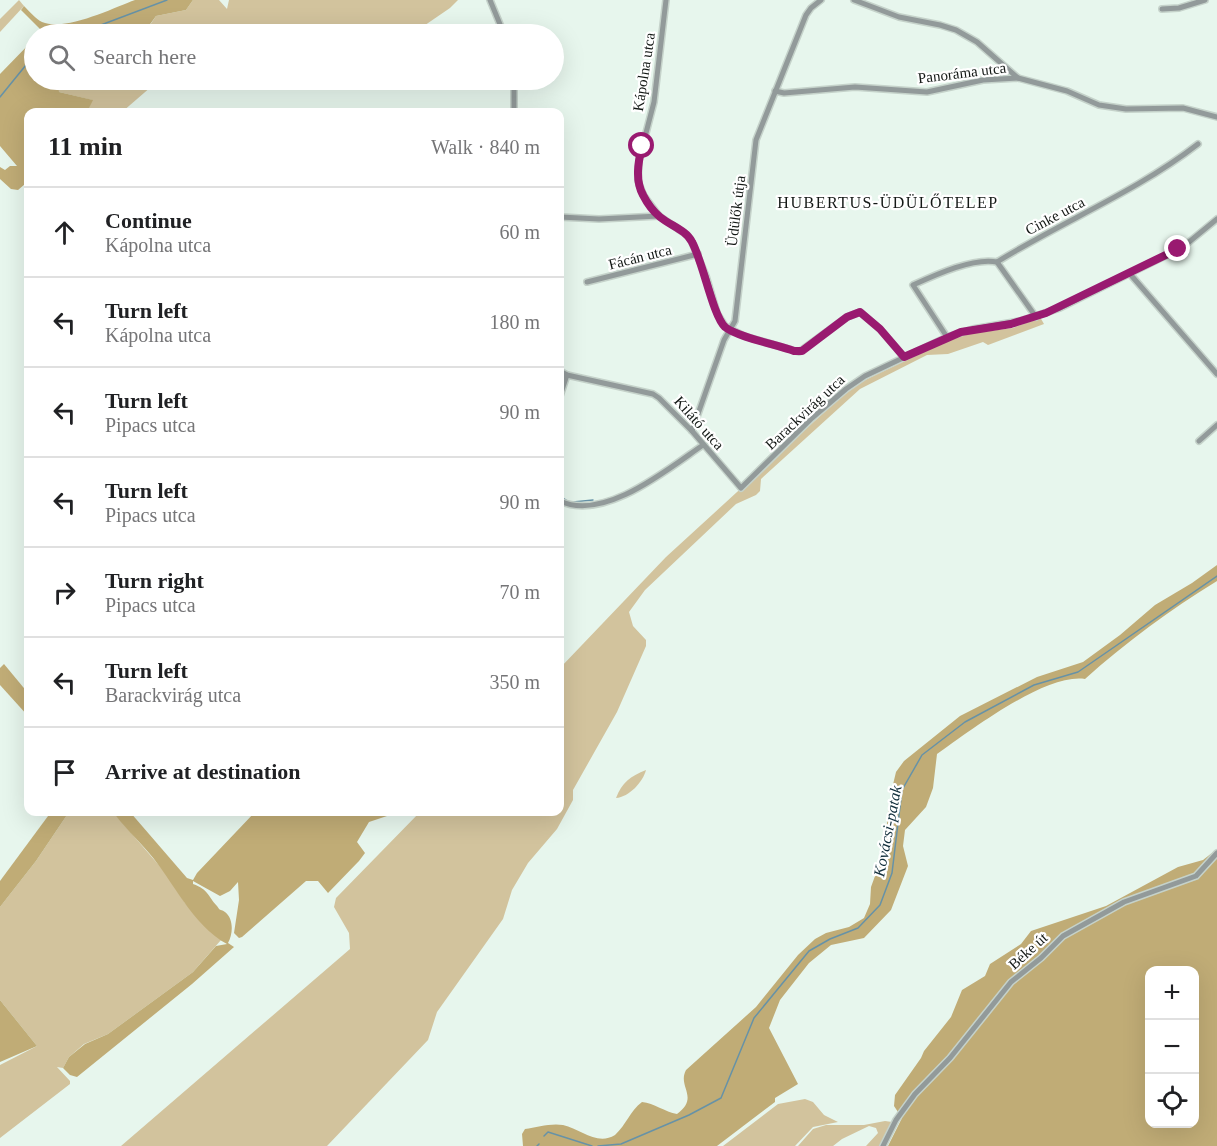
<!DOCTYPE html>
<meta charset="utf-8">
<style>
:root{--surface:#fff;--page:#f6f6f6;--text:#202124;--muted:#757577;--line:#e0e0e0}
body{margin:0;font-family:Georgia,serif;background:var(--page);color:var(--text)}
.controls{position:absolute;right:18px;bottom:18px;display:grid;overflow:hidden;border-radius:12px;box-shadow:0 6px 24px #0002}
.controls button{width:54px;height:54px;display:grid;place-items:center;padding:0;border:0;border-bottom:2px solid var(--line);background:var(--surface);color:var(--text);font:30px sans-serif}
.stop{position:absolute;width:18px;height:18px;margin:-14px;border:4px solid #991a70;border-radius:50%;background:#fff}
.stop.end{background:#991a70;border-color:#fff;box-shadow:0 2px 6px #0008}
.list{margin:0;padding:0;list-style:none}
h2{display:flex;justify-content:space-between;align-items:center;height:78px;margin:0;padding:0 24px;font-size:26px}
h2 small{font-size:20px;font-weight:400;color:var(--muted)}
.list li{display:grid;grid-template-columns:39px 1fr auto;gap:18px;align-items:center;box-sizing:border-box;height:90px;padding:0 24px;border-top:2px solid var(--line)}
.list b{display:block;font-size:22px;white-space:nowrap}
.list p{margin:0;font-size:20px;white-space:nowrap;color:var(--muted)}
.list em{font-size:20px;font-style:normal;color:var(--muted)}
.icon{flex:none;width:33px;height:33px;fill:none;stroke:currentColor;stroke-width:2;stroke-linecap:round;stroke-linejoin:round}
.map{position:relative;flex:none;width:1217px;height:1146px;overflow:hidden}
.search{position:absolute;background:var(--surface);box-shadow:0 6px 24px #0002;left:24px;top:24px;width:540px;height:66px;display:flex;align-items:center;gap:15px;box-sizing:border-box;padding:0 21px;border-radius:33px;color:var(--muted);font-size:22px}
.panel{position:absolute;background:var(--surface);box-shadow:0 6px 24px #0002;left:24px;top:108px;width:540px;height:708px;border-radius:12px}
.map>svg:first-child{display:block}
</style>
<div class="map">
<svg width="1217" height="1146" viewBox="0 0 1217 1146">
<rect width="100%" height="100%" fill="#e7f6ed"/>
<g fill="#d2c39d">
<path d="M19 0 24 6 0 32V19Z"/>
<path d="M193 0H219L227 9 229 0H458L450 8 412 34H144L156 16 186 10Z"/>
<path d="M58 80H159L122 112H87L92 100 59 92Z"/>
<path d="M1040 317 1044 324 988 345 983 342 948 354 927 355 860 389 761 479 760 491 756 495 736 504 645 590 629 612 633 626 646 640V646L617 712 573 790V800L557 829 528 863 512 890 503 919 437 1012 428 1040 327 1146H121L350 949 349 933 334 907 336 898 420 812H560V668L666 557 842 396 865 380 959 335 1013 328Z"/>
<path d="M646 770C643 782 629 797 616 798 622 782 631 776 646 770Z"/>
<path d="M69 812H113L169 877 185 903 221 940 193 972 108 1034 84 1044 69 1057 63 1068 57 1067 70 1081V1084L0 1138V1065L37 1046 0 1000V907L36 861Z"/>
<path d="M805 1099 813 1102 824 1115 838 1122 813 1127 795 1146H723L778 1104Z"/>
<path d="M885 1121 892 1122 881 1146H866L878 1133 876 1128 869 1126 842 1139 833 1146H798L813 1129 826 1125H864Z"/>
</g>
<g fill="#c0ac76" fill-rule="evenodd">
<path d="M135 0H193L186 10 156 16 143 34H116L105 32 103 34H39L42 31 21 10 24 6C29 11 36 19 42 22 65 32 113 8 135 0Z"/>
<path d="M34 39V80H58L59 92 93 100 87 112H28V163L25 166V184L18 190 11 189 0 179V167L5 170 10 166H17L0 146V74Z"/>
<path d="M1217 565V581C1170 610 1126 642 1085 679 1045 673 970 731 937 754L933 788 926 807 905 830 903 846 908 866 891 910 864 938 831 945 809 963 780 1000 769 1028 798 1084 775 1098V1102L717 1146H523L522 1134 525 1129C537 1127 551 1123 563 1125 581 1129 597 1146 615 1135 626 1125 630 1111 642 1102 654 1103 665 1112 677 1114 700 1097 677 1087 686 1070L756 1007 798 955 815 939 826 933 849 927 864 918 870 904 871 887 883 854 891 793 896 772 904 761 960 716 1037 677 1083 662 1120 635 1155 605 1192 583Z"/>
<path d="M4 664 28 693V716L0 685V668Z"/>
<path d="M51 812H69L36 861 0 907V881Z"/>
<path d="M113 812H130L187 878 193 880 197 873 255 812H378L387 816 369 822 357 842 365 853 359 861 328 893 318 881H306L242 937 239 938 234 933 239 900 238 882 230 891 220 896 193 881V884C209 890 207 895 217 906 221 912 219 908 225 912 234 919 233 934 228 943L234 947 192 984 77 1077 70 1075 63 1068 69 1057 85 1044 108 1034 193 972 216 946 227 944C192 925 174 882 149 853 137 839 124 827 113 812Z"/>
<path d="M1217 849V1146H888L902 1118 894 1106 895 1095 921 1058 924 1051 951 1017 962 990 985 976 990 964 1021 944 1031 931 1106 906 1178 867 1203 860ZM1150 970H1194V1124H1150Z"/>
<path d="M0 1000 37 1046 0 1062Z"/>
</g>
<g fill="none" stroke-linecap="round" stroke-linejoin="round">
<g stroke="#6692a7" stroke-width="1.5">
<path d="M77 34 167 0"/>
<path d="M0 97 26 65 34 59"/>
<path d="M560 496 566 500"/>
<path d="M573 502 593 500"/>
<path d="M544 1136 548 1132 592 1146"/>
<path d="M537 1146 539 1144"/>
<path d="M598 1146 621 1144 689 1115 721 1098 754 1018 809 951 830 939 858 928 880 905 892 873 902 790 922 755 965 722 1034 685 1078 672 1217 576"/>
</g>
<g stroke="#c5d2ca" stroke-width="8">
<g id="minor">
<path d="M490 0 504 34"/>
<path d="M666 0 654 102 639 160 638 181 641 189 644 196 659 216 687 235 691 240 706 276 717 313 725 326 744 336 799 352 847 317 860 312 880 329 904 357"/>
<path d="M854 0 899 17 940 25 956 30 977 42 1018 78"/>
<path d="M1162 9 1179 8 1205 0"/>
<path d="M514 80V112"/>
<path d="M775 91 784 93 855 87 927 92 983 80 1018 78 1067 91 1099 105 1126 109 1183 108 1217 117"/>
<path d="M560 217 599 219 659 216"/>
<path d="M997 262 1036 317"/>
<path d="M1130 274 1217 374"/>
<path d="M587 282 698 254"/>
<path d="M947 337 913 285C935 275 974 257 997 262 1063 221 1136 192 1198 144"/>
<path d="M560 371 567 375 653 394 659 398 692 431 741 488 812 418 846 389 865 376 947 337 973 329 1020 321 1060 308 1167 255 1189 242 1217 219"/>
<path d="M560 396 567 375"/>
<path d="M692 431 724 340 735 321 756 140 806 15 811 8 821 0"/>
<path d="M1199 441 1217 425"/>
<path d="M560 501C604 522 668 469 703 445"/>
<path d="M883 1146 896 1120 915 1094 950 1058 1011 982 1041 958 1063 936 1124 902 1196 876 1217 853"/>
</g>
</g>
<use href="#minor" stroke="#929a9a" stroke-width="5"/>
</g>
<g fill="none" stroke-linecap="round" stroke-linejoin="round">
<path stroke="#991a70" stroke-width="8" d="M642 146C638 163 635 180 643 195 647 203 654 212 660 217 671 226 686 230 692 242 703 262 713 316 725 327 737 337 778 345 794 351H802L847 317 860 312 880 329 904 357 961 332 1011 324 1046 313 1178 249"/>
</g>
<g text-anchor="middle" stroke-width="4.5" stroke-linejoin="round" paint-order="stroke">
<g font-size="15" fill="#131815" stroke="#fff">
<text transform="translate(644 72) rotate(-81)" y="5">Kápolna utca</text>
<text transform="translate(962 73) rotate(-7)" y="5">Panoráma utca</text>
<text transform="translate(736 211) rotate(-83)" y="5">Üdülők útja</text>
<text transform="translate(1055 216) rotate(-28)" y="5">Cinke utca</text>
<text transform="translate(640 257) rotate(-14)" y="5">Fácán utca</text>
<text transform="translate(805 412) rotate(-43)" y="5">Barackvirág utca</text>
<text transform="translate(699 423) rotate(48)" y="5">Kilátó utca</text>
<text transform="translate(1028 951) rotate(-42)" y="5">Béke út</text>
</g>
<g font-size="16" letter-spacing="1.5" fill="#131815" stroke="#fff">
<text x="888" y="208">HUBERTUS-ÜDÜLŐTELEP</text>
</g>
<g font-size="16" font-style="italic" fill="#122f3c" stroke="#fff">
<text transform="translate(887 831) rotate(-79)" y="6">Kovácsi-patak</text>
</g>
</g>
</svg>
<div class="controls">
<button>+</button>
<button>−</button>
<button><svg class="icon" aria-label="locate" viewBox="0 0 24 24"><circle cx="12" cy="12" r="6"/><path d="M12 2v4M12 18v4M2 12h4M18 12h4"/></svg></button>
</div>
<div class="stop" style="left:642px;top:146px"></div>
<div class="stop end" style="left:1178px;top:249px"></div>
<div class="search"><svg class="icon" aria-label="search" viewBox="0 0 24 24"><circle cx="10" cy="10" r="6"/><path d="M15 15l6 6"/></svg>Search here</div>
<section class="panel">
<h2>11 min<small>Walk · 840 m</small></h2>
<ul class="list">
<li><svg class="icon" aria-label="ahead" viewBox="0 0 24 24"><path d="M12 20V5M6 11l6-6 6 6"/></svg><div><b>Continue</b><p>Kápolna utca</p></div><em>60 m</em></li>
<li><svg class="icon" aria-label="left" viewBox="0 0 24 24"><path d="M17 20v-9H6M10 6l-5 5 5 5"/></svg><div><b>Turn left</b><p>Kápolna utca</p></div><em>180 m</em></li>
<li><svg class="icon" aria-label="left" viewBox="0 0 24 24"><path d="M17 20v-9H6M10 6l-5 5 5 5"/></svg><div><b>Turn left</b><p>Pipacs utca</p></div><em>90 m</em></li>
<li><svg class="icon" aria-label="left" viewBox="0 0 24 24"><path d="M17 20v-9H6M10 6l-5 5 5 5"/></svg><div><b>Turn left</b><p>Pipacs utca</p></div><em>90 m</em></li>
<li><svg class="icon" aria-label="right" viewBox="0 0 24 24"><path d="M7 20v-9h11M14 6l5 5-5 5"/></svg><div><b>Turn right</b><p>Pipacs utca</p></div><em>70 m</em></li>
<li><svg class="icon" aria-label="left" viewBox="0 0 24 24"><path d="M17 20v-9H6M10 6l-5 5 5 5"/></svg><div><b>Turn left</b><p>Barackvirág utca</p></div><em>350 m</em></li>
<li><svg class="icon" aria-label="arrive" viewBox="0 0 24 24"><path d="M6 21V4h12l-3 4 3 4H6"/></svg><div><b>Arrive at destination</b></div></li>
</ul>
</section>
</div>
